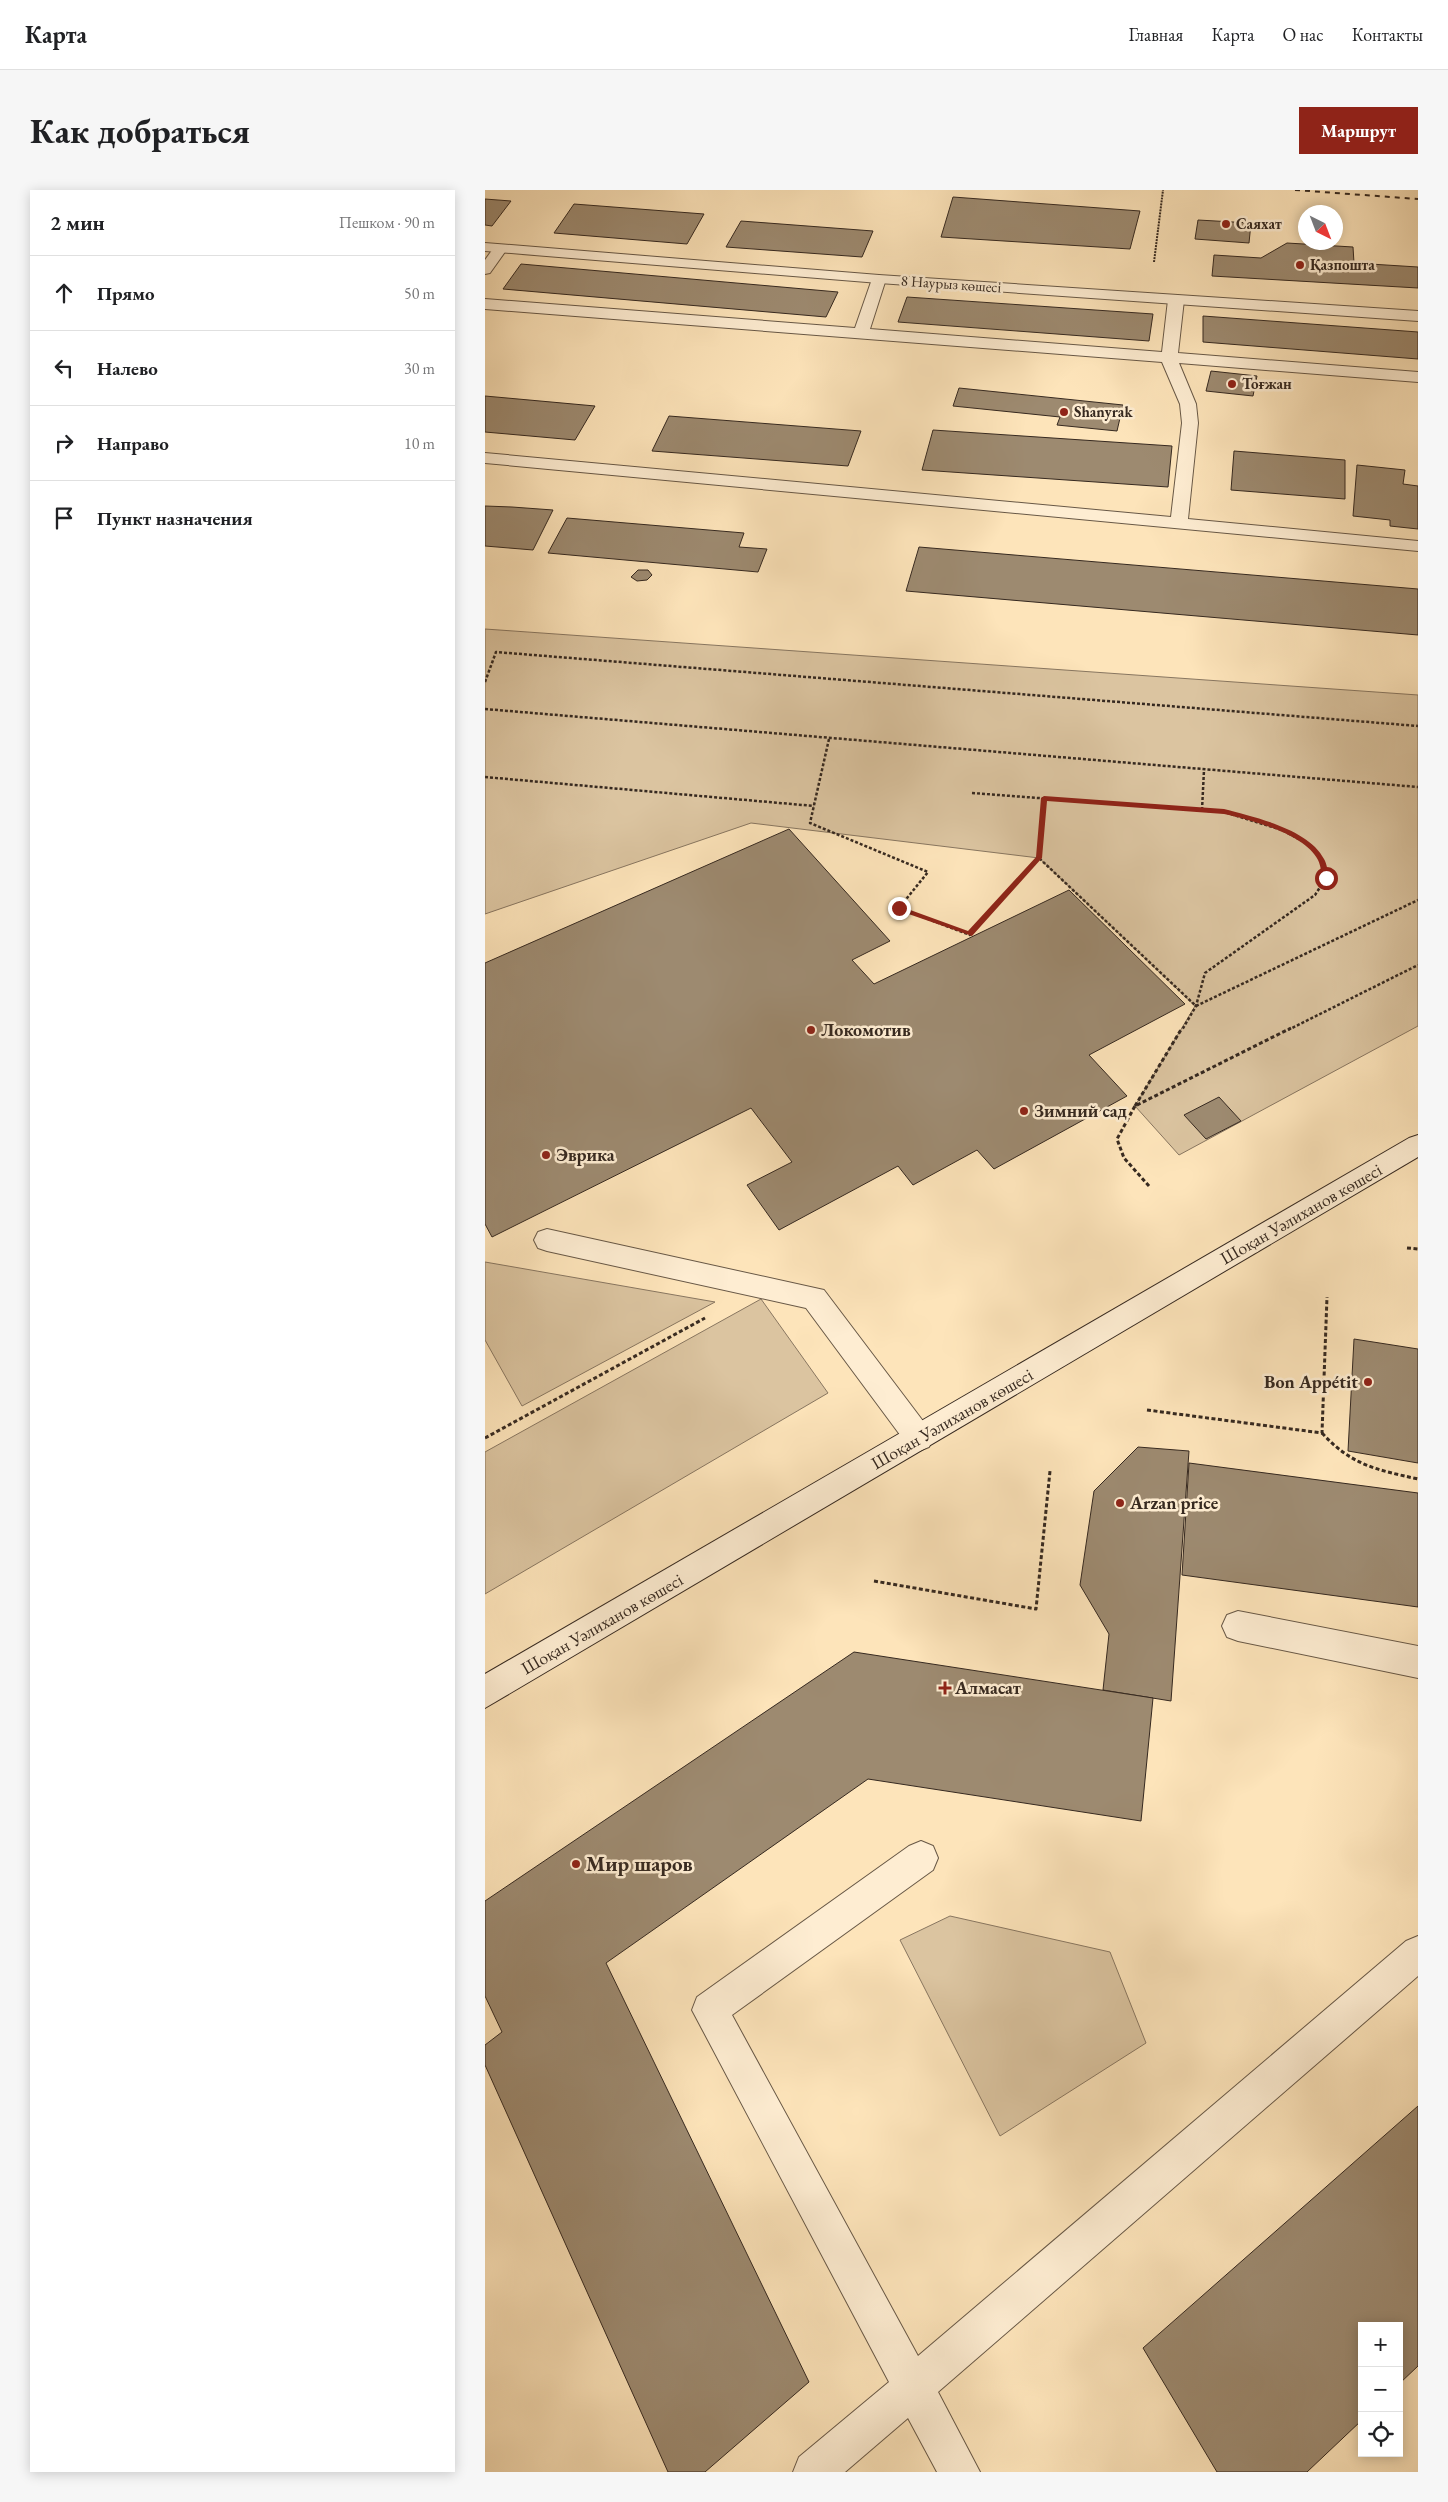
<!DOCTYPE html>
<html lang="ru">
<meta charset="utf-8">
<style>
:root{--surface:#fff;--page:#f6f6f6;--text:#202124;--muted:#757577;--line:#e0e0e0;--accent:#8f2418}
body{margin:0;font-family:"EB Garamond",serif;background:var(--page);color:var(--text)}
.controls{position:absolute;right:15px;bottom:15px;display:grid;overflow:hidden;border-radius:0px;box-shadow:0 2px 12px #0003}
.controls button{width:45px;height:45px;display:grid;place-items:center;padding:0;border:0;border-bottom:1px solid var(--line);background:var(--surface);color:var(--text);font:25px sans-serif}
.compass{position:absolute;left:813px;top:15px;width:45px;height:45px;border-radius:50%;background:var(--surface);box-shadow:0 2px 12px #0003;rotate:138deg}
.stop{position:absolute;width:15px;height:15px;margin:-11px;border:4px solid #8f2418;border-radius:50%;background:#fff}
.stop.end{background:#8f2418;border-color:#fff;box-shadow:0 1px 5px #0008}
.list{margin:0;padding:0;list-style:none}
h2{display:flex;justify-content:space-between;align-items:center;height:65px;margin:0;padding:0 20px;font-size:21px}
h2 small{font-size:16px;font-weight:400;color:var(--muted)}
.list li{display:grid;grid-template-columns:32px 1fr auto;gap:15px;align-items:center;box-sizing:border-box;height:75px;padding:0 20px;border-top:1px solid var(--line)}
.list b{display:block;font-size:19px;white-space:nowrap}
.list em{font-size:16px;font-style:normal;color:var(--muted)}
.icon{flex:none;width:28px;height:28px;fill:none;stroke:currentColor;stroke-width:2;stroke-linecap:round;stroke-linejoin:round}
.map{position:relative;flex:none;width:933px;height:2282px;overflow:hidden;border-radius:0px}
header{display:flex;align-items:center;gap:30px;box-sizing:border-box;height:70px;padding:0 25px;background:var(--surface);border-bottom:1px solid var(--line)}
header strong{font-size:24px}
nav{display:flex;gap:28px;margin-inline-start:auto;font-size:18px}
.intro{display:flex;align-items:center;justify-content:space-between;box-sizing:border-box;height:120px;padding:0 30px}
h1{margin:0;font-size:35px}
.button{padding:12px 22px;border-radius:0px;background:var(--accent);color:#fff;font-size:18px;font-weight:700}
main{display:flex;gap:30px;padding:0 30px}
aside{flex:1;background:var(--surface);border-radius:0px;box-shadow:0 2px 12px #0003}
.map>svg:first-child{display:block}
</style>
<header>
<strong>Карта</strong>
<nav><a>Главная</a><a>Карта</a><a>О нас</a><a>Контакты</a></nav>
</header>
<div class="intro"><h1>Как добраться</h1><a class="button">Маршрут</a></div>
<main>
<aside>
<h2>2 мин<small>Пешком · 90 m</small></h2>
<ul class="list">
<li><svg class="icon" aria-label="ahead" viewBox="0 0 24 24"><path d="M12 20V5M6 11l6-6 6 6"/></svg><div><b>Прямо</b></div><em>50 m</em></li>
<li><svg class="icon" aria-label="left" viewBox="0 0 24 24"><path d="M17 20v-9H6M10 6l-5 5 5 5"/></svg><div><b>Налево</b></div><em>30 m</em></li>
<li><svg class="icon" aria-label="right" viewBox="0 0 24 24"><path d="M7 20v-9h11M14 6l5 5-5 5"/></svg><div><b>Направо</b></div><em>10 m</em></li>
<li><svg class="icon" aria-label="arrive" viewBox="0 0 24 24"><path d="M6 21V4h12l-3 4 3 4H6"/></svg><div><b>Пункт назначения</b></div></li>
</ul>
</aside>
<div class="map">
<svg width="933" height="2282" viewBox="0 0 933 2282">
<rect width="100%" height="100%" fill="#fde4ba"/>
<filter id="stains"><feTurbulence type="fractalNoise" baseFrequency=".004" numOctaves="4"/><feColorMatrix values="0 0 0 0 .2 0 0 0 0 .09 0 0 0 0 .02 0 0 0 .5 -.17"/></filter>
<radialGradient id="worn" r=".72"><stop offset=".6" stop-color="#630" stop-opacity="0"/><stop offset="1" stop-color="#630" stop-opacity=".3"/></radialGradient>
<g fill="#dbc4a0" stroke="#887660">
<path d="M0 439 933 505V836L694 965 650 916 710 816 554 668 266 633 0 724Z"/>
<path d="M0 1072 230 1112 37 1216 0 1150Z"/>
<path d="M276 1109 343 1203 0 1404V1262Z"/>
<path d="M465 1726 625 1762 661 1853 515 1946 415 1750Z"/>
</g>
<g fill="#9d8a70" stroke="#362920">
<path d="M468 7 655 21 645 59 456 47Z"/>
<path d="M0 9 26 11 7 36 0 35Z"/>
<path d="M89 14 219 24 202 54 69 43Z"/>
<path d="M713 30 766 33 764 53 710 49Z"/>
<path d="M256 31 388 41 377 67 241 57Z"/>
<path d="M802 53 868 57 869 73 933 77V98L727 86 729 65 776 68Z"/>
<path d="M36 74 353 102 341 127 18 99Z"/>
<path d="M422 107 668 124 664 151 413 132Z"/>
<path d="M718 126 933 142V169L718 152Z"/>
<path d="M726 181 772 186 768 206 721 201Z"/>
<path d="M474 198 638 215 632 241 572 235 575 227 468 216Z"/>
<path d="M0 206 110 216 90 250 0 242Z"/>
<path d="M184 226 376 241 363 276 167 261Z"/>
<path d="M448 240 687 256 683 297 437 280Z"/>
<path d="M749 261 860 270V309L746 300Z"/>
<path d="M872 275 920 280 918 294 933 296V339L905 336V330L868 326Z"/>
<path d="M0 316 27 317 68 320 48 360 0 356Z"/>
<path d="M82 328 259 343 254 357 282 359 273 382 63 363Z"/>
<path d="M434 357 933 399V445L421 401Z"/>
<path d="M153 380H163L167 385 162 390 152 391 146 387Z"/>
<path d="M304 639 405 751 367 770 389 794 584 700 700 814 604 865 642 906 509 979 492 960 428 995 413 976 294 1040 262 995 307 972 266 918 7 1047 0 1034V773Z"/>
<path d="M734 907 756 931 721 949 699 925Z"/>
<path d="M869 1149 933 1159V1273L863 1261Z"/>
<path d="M653 1257 704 1261 686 1511 618 1500 624 1444 595 1395 609 1301Z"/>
<path d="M704 1273 933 1303V1417L697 1385Z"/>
<path d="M369 1462 668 1508 656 1631 383 1589 121 1773 324 2192 220 2282H183L0 1875V1855L17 1842 0 1806V1711Z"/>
<path d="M933 1916V2176L914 2194V2136H877V2230L822 2282H732L658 2158Z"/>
</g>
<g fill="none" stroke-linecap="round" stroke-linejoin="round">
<g stroke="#685846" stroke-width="2">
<g id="lane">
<path d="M15 55 22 59 5 83 0 84V70L10 56Z"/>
<path d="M394 85 401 89 385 139 677 162 683 110 691 105 699 110 693 163 933 182V192L694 173 711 214 713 233 703 329 933 351V361L0 273V263L686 327 697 233 695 214 677 172 0 119V109L370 138 387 89Z"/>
<path d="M62 1039 339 1100 444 1239 448 1248 444 1257 434 1261 424 1257 321 1118 62 1061 53 1058 49 1050 53 1042Z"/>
<path d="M753 1421 933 1456V1488L753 1451 742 1447 737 1436 742 1425Z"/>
<path d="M436 1651 448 1656 453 1668 448 1680 247 1825 433 2166 921 1751 933 1746V1786L453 2202 495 2282H452L423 2228 360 2282H308L314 2267 404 2192 207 1820 212 1807 424 1656Z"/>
</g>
</g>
<g stroke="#685846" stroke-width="2">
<path id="street" d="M0 53 394 85 933 121V131L394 93 0 61Z"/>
</g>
<g stroke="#362920" stroke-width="2">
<path id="secondary" d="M933 945V967L0 1518V1484L924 948Z"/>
</g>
<path stroke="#362920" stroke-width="2" stroke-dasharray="2 1" stroke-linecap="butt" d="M669 72 678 0"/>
<g stroke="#362920" stroke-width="2.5" stroke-dasharray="3 2" stroke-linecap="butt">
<path d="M0 492 11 462 933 536"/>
<path d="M0 519 933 597"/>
<path d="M344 549 325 633 443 682 414 718 485 745 554 668 711 816"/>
<path d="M0 587 329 616"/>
<path d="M487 603 739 622 797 640 825 655 836 670 841 688 830 705 720 783 711 816 697 840"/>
<path d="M717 620 719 580"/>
<path d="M554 668 559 608"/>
<path d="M711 816 933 710"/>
<path d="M803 840 933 775"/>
</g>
<g stroke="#362920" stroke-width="3" stroke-dasharray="4 2.5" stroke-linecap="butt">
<path d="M650 916 697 838"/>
<path d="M664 996 639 968 632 949 650 916 806 838"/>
<path d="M922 1058 933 1059"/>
<path d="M662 1220 837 1243 842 1107"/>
<path d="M837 1243C866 1275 892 1280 933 1289"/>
<path d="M0 1248 220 1128"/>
<path d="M389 1391 551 1419 565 1281"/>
</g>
<use href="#lane" fill="#feedd2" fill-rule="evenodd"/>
<use href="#street" fill="#feedd2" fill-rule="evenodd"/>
<use href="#secondary" fill="#feedd2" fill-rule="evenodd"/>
<path stroke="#362920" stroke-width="2" stroke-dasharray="5 5" stroke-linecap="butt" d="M810 0 933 9"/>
</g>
<path fill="#8f2418" d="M559 606 739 619C769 627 824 639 839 669 842 674 843 682 844 688L838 689C836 683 836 676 833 670 820 644 766 630 739 624L562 611 557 668 487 746 412 720V717H417L483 741 551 667 556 608Z"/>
<g fill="#8f2418" stroke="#feedd2" stroke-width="2">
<circle cx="741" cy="34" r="5"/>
<circle cx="815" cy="75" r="5"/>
<circle cx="747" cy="194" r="5"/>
<circle cx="579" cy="222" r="5"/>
<circle cx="326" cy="840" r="5"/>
<circle cx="539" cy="921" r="5"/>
<circle cx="61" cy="965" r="5"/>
<circle cx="883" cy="1192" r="5"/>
<circle cx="635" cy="1313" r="5"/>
<path d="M457.5 1490.5h5v5h5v5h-5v5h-5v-5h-5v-5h5z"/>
<circle cx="91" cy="1674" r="5"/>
</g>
<g text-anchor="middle" stroke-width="5" stroke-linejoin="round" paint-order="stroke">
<g font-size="15" font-weight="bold" fill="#362920" stroke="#feedd2" text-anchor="start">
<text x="751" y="39">Саяхат</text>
<text x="825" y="80">Қазпошта</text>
<text x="757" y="199">Тоғжан</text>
<text x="589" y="227">Shanyrak</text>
</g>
<g font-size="15" fill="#362920" stroke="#feedd2">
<text transform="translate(466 94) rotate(4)" y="5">8 Наурыз көшесі</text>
</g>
<g font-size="18" font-weight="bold" fill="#362920" stroke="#feedd2" text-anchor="start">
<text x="336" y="846">Локомотив</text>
<text x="549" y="927">Зимний сад</text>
<text x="71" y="971">Эврика</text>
<text x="873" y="1198" text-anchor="end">Bon Appétit</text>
<text x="645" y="1319">Arzan price</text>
<text x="470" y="1504">Алмасат</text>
</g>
<g font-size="18" fill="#362920" stroke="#feedd2">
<text transform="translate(816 1024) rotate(-30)" y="6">Шоқан Уәлиханов көшесі</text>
<text transform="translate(467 1229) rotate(-30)" y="6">Шоқан Уәлиханов көшесі</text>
<text transform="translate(117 1434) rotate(-30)" y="6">Шоқан Уәлиханов көшесі</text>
</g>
<g font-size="21" font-weight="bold" fill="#362920" stroke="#feedd2" text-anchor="start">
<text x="101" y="1681">Мир шаров</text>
</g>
</g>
<rect width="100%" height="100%" filter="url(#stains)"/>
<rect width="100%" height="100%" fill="url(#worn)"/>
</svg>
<div class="controls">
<button>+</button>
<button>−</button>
<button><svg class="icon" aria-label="locate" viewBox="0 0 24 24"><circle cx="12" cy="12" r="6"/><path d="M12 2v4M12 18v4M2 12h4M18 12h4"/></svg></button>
</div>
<svg class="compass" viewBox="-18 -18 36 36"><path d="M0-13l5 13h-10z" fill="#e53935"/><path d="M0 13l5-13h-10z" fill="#757577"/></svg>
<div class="stop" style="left:841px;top:688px"></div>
<div class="stop end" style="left:414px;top:718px"></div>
</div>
</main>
